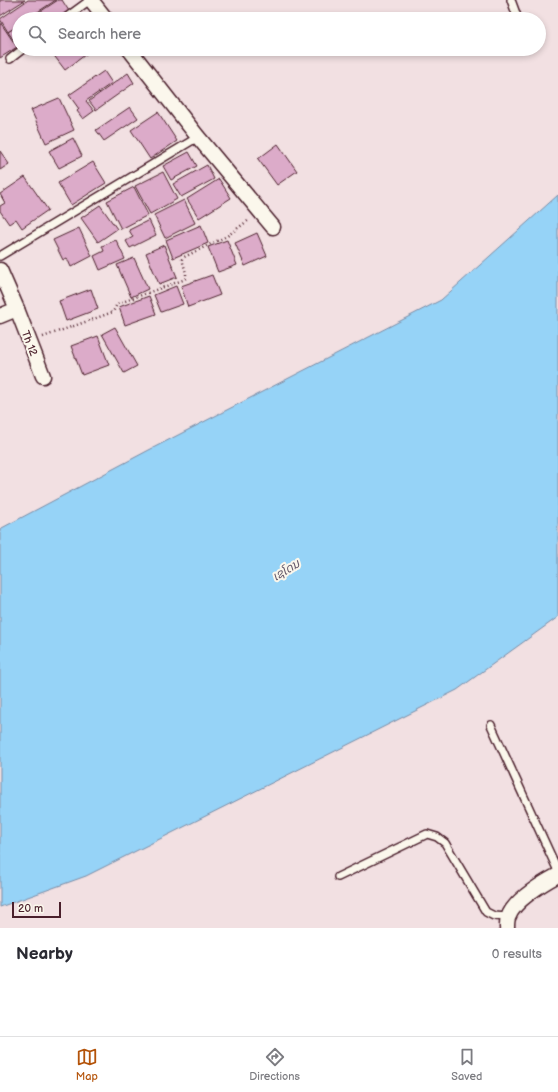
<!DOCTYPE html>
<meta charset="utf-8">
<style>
:root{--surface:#fff;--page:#f7f7f7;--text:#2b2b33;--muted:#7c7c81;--line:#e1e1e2;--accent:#b45309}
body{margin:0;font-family:"Balsamiq Sans","Noto Sans Lao",sans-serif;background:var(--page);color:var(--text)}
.scale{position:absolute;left:12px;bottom:10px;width:49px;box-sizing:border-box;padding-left:4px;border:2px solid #4a1f2b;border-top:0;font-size:11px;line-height:14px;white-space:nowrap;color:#4a1f2b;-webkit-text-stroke:3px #fbf7ec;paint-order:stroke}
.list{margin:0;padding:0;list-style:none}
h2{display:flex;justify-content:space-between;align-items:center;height:52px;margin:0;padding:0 16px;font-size:17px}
h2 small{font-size:13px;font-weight:400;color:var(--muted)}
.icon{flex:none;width:22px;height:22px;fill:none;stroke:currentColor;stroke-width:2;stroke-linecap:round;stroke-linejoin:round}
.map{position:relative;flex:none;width:558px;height:928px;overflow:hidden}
.search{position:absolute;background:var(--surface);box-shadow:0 2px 6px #0003;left:12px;right:12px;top:12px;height:44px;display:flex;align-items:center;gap:10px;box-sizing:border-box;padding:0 14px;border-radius:22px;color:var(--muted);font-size:15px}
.sheet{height:108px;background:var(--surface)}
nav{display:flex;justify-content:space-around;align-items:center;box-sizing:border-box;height:56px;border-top:1px solid var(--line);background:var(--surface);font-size:11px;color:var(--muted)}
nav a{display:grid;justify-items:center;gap:2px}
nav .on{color:var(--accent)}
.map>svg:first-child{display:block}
</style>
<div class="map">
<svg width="558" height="928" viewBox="0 0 558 928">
<rect width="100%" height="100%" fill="#f2e0e2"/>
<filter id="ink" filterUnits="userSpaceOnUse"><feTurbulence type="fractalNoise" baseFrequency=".025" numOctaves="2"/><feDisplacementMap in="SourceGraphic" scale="8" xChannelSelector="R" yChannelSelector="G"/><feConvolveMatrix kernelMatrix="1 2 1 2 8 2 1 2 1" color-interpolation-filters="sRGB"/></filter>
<g filter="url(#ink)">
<path fill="#96d3f7" stroke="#788ba5" d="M558 195V617L457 690 86 876 0 907V529L149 450 441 300Z"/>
<g fill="#dcabc9" stroke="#4a1f2b">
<path d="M0 0H25L0 16Z"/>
<path d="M28 0H56L27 19H19V25L8 32 0 19Z"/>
<path d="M58 0H62L69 11 57 19H29Z"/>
<path d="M364 14 365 19H352L351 15Z"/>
<path d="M0 22 17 47 0 58Z"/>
<path d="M19 25V44L17 45 8 32Z"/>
<path d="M49 49H93L65 70Z"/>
<path d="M104 71 112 83 86 101 94 111 83 119 77 111 79 109 69 95Z"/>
<path d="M128 73 134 83 96 110 89 101Z"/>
<path d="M59 98 74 130 46 143 31 110Z"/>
<path d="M130 107 138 118 104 141 96 130Z"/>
<path d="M158 112 177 141 150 159 131 130Z"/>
<path d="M73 138 82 156 59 168 49 151Z"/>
<path d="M278 144 297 171 277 185 258 159Z"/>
<path d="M0 151 9 164 0 170Z"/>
<path d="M189 152 197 166 171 180 163 166Z"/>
<path d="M93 162 106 183 71 205 58 183Z"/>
<path d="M207 165 214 179 181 197 173 184Z"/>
<path d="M163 172 177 199 150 214 135 186Z"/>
<path d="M25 177 48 210 22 228 16 219 9 224 0 211V206L5 203 0 194Z"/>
<path d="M219 179 231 198 199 218 187 199Z"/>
<path d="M134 187 148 215 121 229 107 201Z"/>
<path d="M184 200 195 223 165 238 154 215Z"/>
<path d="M100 205 117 229 98 242 81 218Z"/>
<path d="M149 220 156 235 130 248 126 241 133 237 129 230Z"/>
<path d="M201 225 208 243 173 258 166 240Z"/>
<path d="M79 228 92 256 71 267 67 258 63 260 53 240Z"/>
<path d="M257 233 267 256 245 266 235 243Z"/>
<path d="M116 240 125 259 100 270 94 256 104 251 102 246Z"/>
<path d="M227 240 237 265 218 272 208 247Z"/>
<path d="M164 245 177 277 159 284 146 253Z"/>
<path d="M134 258 148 289 131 297 117 265Z"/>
<path d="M212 275 220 295 188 307 181 286Z"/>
<path d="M176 286 183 304 161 312 154 295Z"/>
<path d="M91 289 98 309 66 321 59 301Z"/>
<path d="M149 296 156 314 125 325 119 307Z"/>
<path d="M115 327 137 366 124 373 102 334Z"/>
<path d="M98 336 109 365 82 375 71 346Z"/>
</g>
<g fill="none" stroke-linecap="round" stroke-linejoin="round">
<g stroke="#4a1f2b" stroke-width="10">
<g id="lane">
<path d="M511 0 518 19"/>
<path d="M64 19 90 0"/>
<path d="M10 59 23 49"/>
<path d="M0 256 198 137"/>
<path d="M491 725 558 871"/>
<path d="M338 877 427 834 437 837 445 843 486 912 494 916 508 917"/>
</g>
</g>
<g stroke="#4a1f2b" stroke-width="17">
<g id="street">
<path d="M91 0 106 19"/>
<path d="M129 49 198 137 273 227"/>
<path d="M0 270 17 309 43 376"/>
<path d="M0 316 17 309"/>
<path d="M507 928C507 925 507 921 508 918 513 901 543 883 558 875"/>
</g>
</g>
<path stroke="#4a1f2b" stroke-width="2.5" stroke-dasharray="1 3" stroke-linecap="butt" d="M43 337 113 312 117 304 183 280 186 278V273L182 259 184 257 227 236 249 220"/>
<use href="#lane" stroke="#fbf7ec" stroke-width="7"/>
<use href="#street" stroke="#fbf7ec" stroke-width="14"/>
</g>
</g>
<g text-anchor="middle" stroke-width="4" stroke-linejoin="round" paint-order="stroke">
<g font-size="11" fill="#4a1f2b" stroke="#fbf7ec">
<text transform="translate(30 343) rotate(69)" y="4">Th 12</text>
</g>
<g font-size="12" font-style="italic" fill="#615568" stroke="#fbf7ec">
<text transform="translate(286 570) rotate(-31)" y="4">ເຊໂດນ</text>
</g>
</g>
</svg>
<div class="scale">20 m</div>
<div class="search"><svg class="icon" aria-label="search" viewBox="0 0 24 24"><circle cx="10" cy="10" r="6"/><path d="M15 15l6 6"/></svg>Search here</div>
</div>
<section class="sheet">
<h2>Nearby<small>0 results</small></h2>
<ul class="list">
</ul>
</section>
<nav>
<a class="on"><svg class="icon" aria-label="map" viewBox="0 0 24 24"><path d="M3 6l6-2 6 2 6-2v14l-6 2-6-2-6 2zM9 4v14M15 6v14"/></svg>Map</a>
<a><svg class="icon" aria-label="directions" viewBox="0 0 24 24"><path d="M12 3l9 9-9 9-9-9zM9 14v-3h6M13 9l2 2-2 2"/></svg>Directions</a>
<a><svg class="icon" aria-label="saved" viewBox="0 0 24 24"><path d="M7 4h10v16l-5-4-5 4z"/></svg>Saved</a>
</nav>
